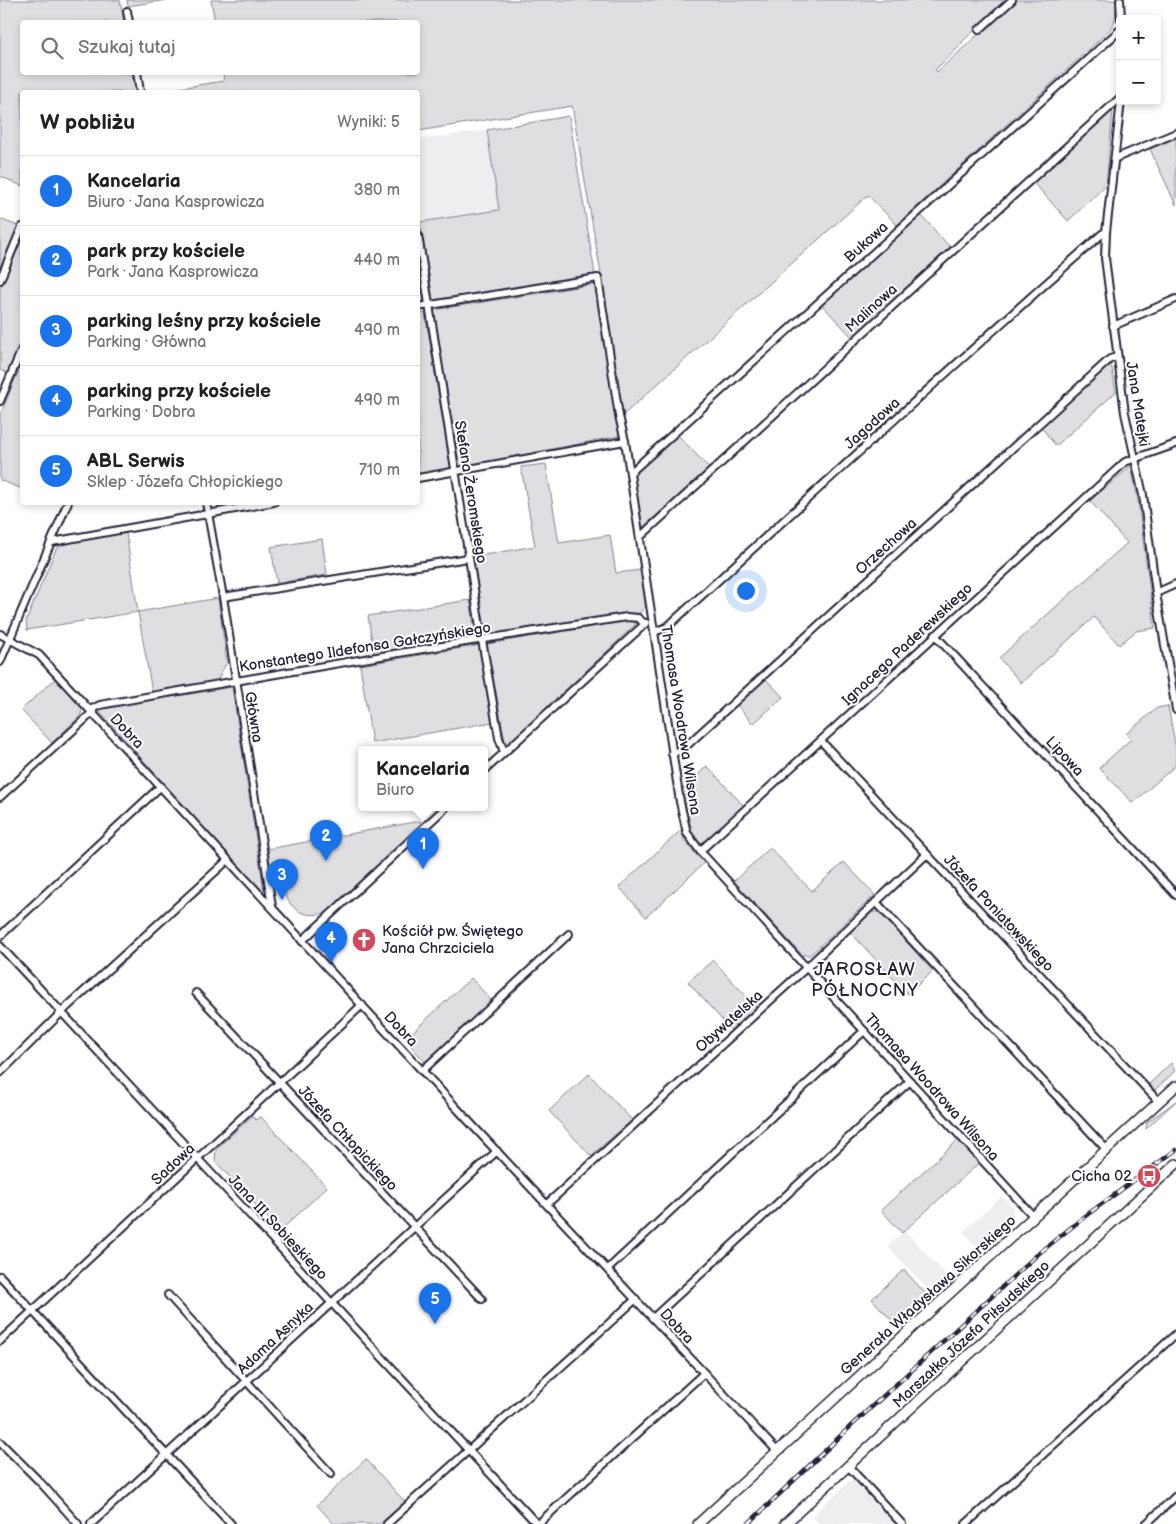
<!DOCTYPE html>
<html lang="pl">
<meta charset="utf-8">
<style>
:root{--surface:#fff;--page:#f6f6f6;--text:#202124;--muted:#757577;--line:#e0e0e0;--accent:#1a73e8}
body{margin:0;font-family:"Balsamiq Sans",sans-serif;background:var(--page);color:var(--text)}
.controls{position:absolute;right:15px;top:15px;display:grid;overflow:hidden;border-radius:5px;box-shadow:0 2px 8px #0003}
.controls button{width:45px;height:45px;display:grid;place-items:center;padding:0;border:0;border-bottom:1px solid var(--line);background:var(--surface);color:var(--text);font:25px sans-serif}
.you{position:absolute;left:745px;top:590px;width:18px;height:18px;margin:-12px;border:4px solid #fff;border-radius:50%;background:#1a73e8;box-shadow:0 0 0 8px #1a73e833}
.badge{display:grid;place-items:center;width:32px;height:32px;border-radius:50%;background:var(--accent);color:#fff;font-size:16px;font-weight:700}
.pin{position:absolute;translate:-50% -41px;filter:drop-shadow(0 1px 2px #0008)}
.pin::after{content:'';position:absolute;top:26px;width:18px;height:15px;background:inherit;clip-path:polygon(0 0,100% 0,50% 100%)}
.popup{position:absolute;left:358px;top:746px;width:130px;height:65px;box-sizing:border-box;display:grid;place-content:center;border-radius:5px;background:var(--surface);filter:drop-shadow(0 1px 4px #0005);font-size:16px;white-space:nowrap;color:var(--muted)}
.popup b{font-size:19px;color:var(--text)}
.popup::after{content:'';position:absolute;left:50%;top:100%;margin-left:-10px;border:10px solid transparent;border-top-color:var(--surface)}
.list{margin:0;padding:0;list-style:none}
h2{display:flex;justify-content:space-between;align-items:center;height:65px;margin:0;padding:0 20px;font-size:21px}
h2 small{font-size:16px;font-weight:400;color:var(--muted)}
.list li{display:grid;grid-template-columns:32px 1fr auto;gap:15px;align-items:center;box-sizing:border-box;height:70px;padding:0 20px;border-top:1px solid var(--line)}
.list b{display:block;font-size:19px;white-space:nowrap}
.list p{margin:0;font-size:16px;white-space:nowrap;color:var(--muted)}
.list em{font-size:16px;font-style:normal;color:var(--muted)}
.icon{flex:none;width:28px;height:28px;fill:none;stroke:currentColor;stroke-width:2;stroke-linecap:round;stroke-linejoin:round}
.map{position:relative;flex:none;width:1176px;height:1524px;overflow:hidden}
.search{position:absolute;background:var(--surface);box-shadow:0 2px 8px #0003;left:20px;top:20px;width:400px;height:55px;display:flex;align-items:center;gap:12px;box-sizing:border-box;padding:0 18px;border-radius:5px;color:var(--muted);font-size:19px}
.panel{position:absolute;background:var(--surface);box-shadow:0 2px 8px #0003;left:20px;top:90px;width:400px;height:415px;border-radius:5px}
.map>svg:first-child{display:block}
</style>
<div class="map">
<svg width="1176" height="1524" viewBox="0 0 1176 1524">
<rect width="100%" height="100%" fill="#fff"/>
<filter id="ink" filterUnits="userSpaceOnUse"><feTurbulence type="fractalNoise" baseFrequency=".02" numOctaves="2"/><feDisplacementMap in="SourceGraphic" scale="10" xChannelSelector="R" yChannelSelector="G"/><feConvolveMatrix kernelMatrix="1 2 1 2 8 2 1 2 1" color-interpolation-filters="sRGB"/></filter>
<g filter="url(#ink)">
<g fill="#eeeef1">
<path d="M487 130 499 210 420 222 418 206V140Z"/>
<path d="M1002 1196 1013 1207V1215L978 1248 963 1232Z"/>
<path d="M905 1231 947 1276 930 1292 888 1246Z"/>
<path d="M851 1480H854L895 1524H820L812 1516Z"/>
</g>
<g fill="#dfdfe2" stroke="#80808e">
<path d="M0 0H120L124 22H22V72L132 73 136 92H22V186L0 176Z"/>
<path d="M127 0H167L128 6Z"/>
<path d="M211 0H1007L962 42V44L935 70 937 72 1016 0H1116C1116 25 1115 25 1097 42L897 225 868 195 621 417 602 280 572 106 418 131V92H153L224 81 223 73 418 72V22H215Z"/>
<path d="M1113 109 1106 185 1068 221 1033 182Z"/>
<path d="M569 116 595 274 433 300 420 222 499 210 487 130Z"/>
<path d="M1176 138V205L1150 149Z"/>
<path d="M920 214 950 247 852 337 821 304Z"/>
<path d="M0 219 18 226 0 268Z"/>
<path d="M22 237V341L9 374 0 370V289Z"/>
<path d="M418 251 426 301 418 303Z"/>
<path d="M596 284 619 436 460 467 433 310Z"/>
<path d="M425 313 451 470 418 475V315Z"/>
<path d="M22 363V489L0 480V415Z"/>
<path d="M1111 363 1116 392 1056 446 1041 427Z"/>
<path d="M678 435 709 468 641 529 632 477Z"/>
<path d="M546 464 559 543 610 535 616 573 641 570 647 604 640 613 491 637 486 634 473 557 535 546 521 467Z"/>
<path d="M1131 466 1137 494 1155 628 1136 631 1119 645 1094 617 1021 683 999 658 1127 543 1090 501Z"/>
<path d="M126 533 138 612 218 598 227 662 217 681 152 692 138 612 27 630 26 621 56 549 66 543Z"/>
<path d="M322 539 327 575 277 583 271 547Z"/>
<path d="M470 600 475 631 470 638 374 654 368 616Z"/>
<path d="M633 620 636 624 506 746 487 644Z"/>
<path d="M480 645 493 722 372 743 360 665Z"/>
<path d="M56 678 82 707 81 715 52 743 21 710Z"/>
<path d="M766 679 783 697 753 724 737 705Z"/>
<path d="M232 687 264 890 262 892 97 709Z"/>
<path d="M1168 706 1176 749V765L1133 803 1099 768 1131 739 1126 734 1157 708Z"/>
<path d="M707 766 744 806 703 843 697 841 693 835 682 790Z"/>
<path d="M420 821 422 824 326 913C294 921 285 900 277 873H271L268 849Z"/>
<path d="M681 830 685 842 704 863 646 917 619 887Z"/>
<path d="M770 848 812 891 844 862 875 895 810 955H802L734 881Z"/>
<path d="M871 912H879L933 971 908 994 850 932Z"/>
<path d="M713 960 756 1007 731 1030 688 982Z"/>
<path d="M471 978 492 1001 426 1063 405 1039Z"/>
<path d="M1171 1063 1175 1071 1155 1090 1149 1084Z"/>
<path d="M589 1074 632 1120 591 1156 549 1111Z"/>
<path d="M1176 1101 1146 1129 1147 1122Z"/>
<path d="M252 1116 256 1120 260 1116 327 1187 280 1231 215 1161 216 1149Z"/>
<path d="M958 1140 979 1163 902 1233 881 1210Z"/>
<path d="M902 1271H905L927 1295 896 1325 872 1299Z"/>
<path d="M366 1459 405 1502 380 1524H334L317 1505Z"/>
</g>
<g fill="none" stroke-linecap="round" stroke-linejoin="round">
<g stroke="#22223b" stroke-width="10">
<g id="street">
<path d="M1120 0 1121 19"/>
<path d="M127 11 129 22"/>
<path d="M979 30 1012 0"/>
<path d="M137 72 140 92"/>
<path d="M1121 101 1106 232 1105 258 1125 413 1143 495 1156 593 1176 710"/>
<path d="M1116 158 1176 133"/>
<path d="M418 235 482 640 499 738 504 752"/>
<path d="M0 280 22 227"/>
<path d="M418 307 598 278 619 416 625 441 680 802 687 833 700 851 1034 1217"/>
<path d="M1113 326 1176 299"/>
<path d="M0 401 22 349"/>
<path d="M630 473 1120 30"/>
<path d="M418 478 625 441"/>
<path d="M206 502 223 597 272 906"/>
<path d="M640 537 1120 98"/>
<path d="M52 542 274 502"/>
<path d="M1156 593 1176 584"/>
<path d="M223 597 468 558"/>
<path d="M654 632 667 627C812 495 955 363 1102 234L1106 232"/>
<path d="M0 634 39 655 475 1128 777 1451"/>
<path d="M935 635 1176 895"/>
<path d="M0 662 68 502"/>
<path d="M90 710 100 705C275 674 451 643 627 617L638 618 644 623"/>
<path d="M821 741 1159 1102"/>
<path d="M672 754 684 748 1110 359 1117 357"/>
<path d="M484 771 646 623"/>
<path d="M0 797 93 712"/>
<path d="M700 851 1125 462 1176 444"/>
<path d="M876 902 1107 1150"/>
<path d="M0 936 161 786"/>
<path d="M302 941 445 808"/>
<path d="M0 946 537 1524"/>
<path d="M196 993 482 1299"/>
<path d="M422 1071 569 934"/>
<path d="M0 1073 67 1007 228 860"/>
<path d="M547 1204 806 968 927 854"/>
<path d="M608 1269 864 1031"/>
<path d="M0 1276 231 1524"/>
<path d="M168 1295 331 1474"/>
<path d="M653 1318 910 1081"/>
<path d="M0 1341 279 1083 362 1005"/>
<path d="M0 1442 40 1482 78 1524"/>
<path d="M848 1466 902 1524"/>
<path d="M91 1524 497 1151"/>
<path d="M387 1524 636 1299"/>
<path d="M538 1524 704 1373"/>
<path d="M966 1524 1176 1334"/>
<path d="M1146 1524 1176 1496"/>
</g>
</g>
<g stroke="#22223b" stroke-width="12">
<g id="secondary">
<path d="M698 1524 1176 1086"/>
<path d="M785 1524 1176 1164"/>
</g>
</g>
<use href="#street" stroke="#fff" stroke-width="6"/>
<use href="#secondary" stroke="#fff" stroke-width="9"/>
<g stroke="#22223b" stroke-width="4.5">
<path id="rail" d="M748 1524 852 1425 1038 1254 1088 1214 1176 1150"/>
</g>
<use href="#rail" stroke="#fff" stroke-width="2.5" stroke-dasharray="8" stroke-linecap="butt"/>
</g>
</g>
<defs>
<g id="church-disc" transform="scale(1.25)"><circle r="9.5" fill="#d1495b" stroke="#fff"/><path d="M-1.2-6h2.4v3.5h3.3v2.4h-3.3V6h-2.4V-.1h-3.3v-2.4h3.3Z" fill="#fff"/></g>
<g id="bus-disc" transform="scale(1.25)"><circle r="9.5" fill="#d1495b" stroke="#fff"/><path d="M-5-6H5V4H4V6H2V4H-2V6H-4V4H-5ZM-3.5-4V0h7V-4ZM-3.5 1.2v1.5H-2V1.2ZM2 1.2v1.5H3.5V1.2Z" fill="#fff"/></g>
</defs>
<g fill-rule="evenodd">
<use href="#church-disc" x="364" y="940"/>
<use href="#bus-disc" x="1149" y="1176"/>
</g>
<g text-anchor="middle" stroke-width="4" stroke-linejoin="round" paint-order="stroke">
<g font-size="15" fill="#22223b" stroke="#fff">
<text transform="translate(866 242) rotate(-42)" y="5">Bukowa</text>
<text transform="translate(871 308) rotate(-42)" y="5">Malinowa</text>
<text transform="translate(1138 404) rotate(81)" y="5">Jana Matejki</text>
<text transform="translate(872 423) rotate(-42)" y="5">Jagodowa</text>
<text transform="translate(471 492) rotate(81)" y="5">Stefana Żeromskiego</text>
<text transform="translate(886 546) rotate(-42)" y="5">Orzechowa</text>
<text transform="translate(907 644) rotate(-43)" y="5">Ignacego Paderewskiego</text>
<text transform="translate(365 647) rotate(-9)" y="5">Konstantego Ildefonsa Gałczyńskiego</text>
<text transform="translate(254 717) rotate(81)" y="5">Główna</text>
<text transform="translate(681 720) rotate(81)" y="5">Thomasa Woodrowa Wilsona</text>
<text transform="translate(127 731) rotate(47)" y="5">Dobra</text>
<text transform="translate(1065 756) rotate(47)" y="5">Lipowa</text>
<text transform="translate(999 913) rotate(47)" y="5">Józefa Poniatowskiego</text>
<text transform="translate(729 1021) rotate(-42)" y="5">Obywatelska</text>
<text transform="translate(401 1029) rotate(47)" y="5">Dobra</text>
<text transform="translate(932 1087) rotate(48)" y="5">Thomasa Woodrowa Wilsona</text>
<text transform="translate(348 1138) rotate(47)" y="5">Józefa Chłopickiego</text>
<text transform="translate(173 1164) rotate(-43)" y="5">Sadowa</text>
<text transform="translate(278 1227) rotate(47)" y="5">Jana III Sobieskiego</text>
<text transform="translate(928 1295) rotate(-42)" y="5">Generała Władysława Sikorskiego</text>
<text transform="translate(677 1326) rotate(47)" y="5">Dobra</text>
<text transform="translate(971 1334) rotate(-43)" y="5">Marszałka Józefa Piłsudskiego</text>
<text transform="translate(275 1338) rotate(-43)" y="5">Adama Asnyka</text>
</g>
<g font-size="15" fill="#22223b" stroke="#fff" text-anchor="start">
<text x="382" y="936">Kościół pw. Świętego<tspan x="382" dy="17">Jana Chrzciciela</tspan></text>
<text x="1132" y="1181" text-anchor="end">Cicha 02</text>
</g>
<g font-size="18" letter-spacing="1" fill="#22223b" stroke="#fff">
<text x="865" y="975">JAROSŁAW<tspan x="865" dy="21">PÓŁNOCNY</tspan></text>
</g>
</g>
</svg>
<div class="controls">
<button>+</button>
<button>−</button>
</div>
<div class="you"></div>
<div class="pin badge" style="left:423px;top:869px">1</div>
<div class="popup"><b>Kancelaria</b>Biuro</div>
<div class="pin badge" style="left:326px;top:861px">2</div>
<div class="pin badge" style="left:282px;top:900px">3</div>
<div class="pin badge" style="left:331px;top:963px">4</div>
<div class="pin badge" style="left:435px;top:1324px">5</div>
<div class="search"><svg class="icon" aria-label="search" viewBox="0 0 24 24"><circle cx="10" cy="10" r="6"/><path d="M15 15l6 6"/></svg>Szukaj tutaj</div>
<section class="panel">
<h2>W pobliżu<small>Wyniki: 5</small></h2>
<ul class="list">
<li><span class="badge">1</span><div><b>Kancelaria</b><p>Biuro · Jana Kasprowicza</p></div><em>380 m</em></li>
<li><span class="badge">2</span><div><b>park przy kościele</b><p>Park · Jana Kasprowicza</p></div><em>440 m</em></li>
<li><span class="badge">3</span><div><b>parking leśny przy kościele</b><p>Parking · Główna</p></div><em>490 m</em></li>
<li><span class="badge">4</span><div><b>parking przy kościele</b><p>Parking · Dobra</p></div><em>490 m</em></li>
<li><span class="badge">5</span><div><b>ABL Serwis</b><p>Sklep · Józefa Chłopickiego</p></div><em>710 m</em></li>
</ul>
</section>
</div>
